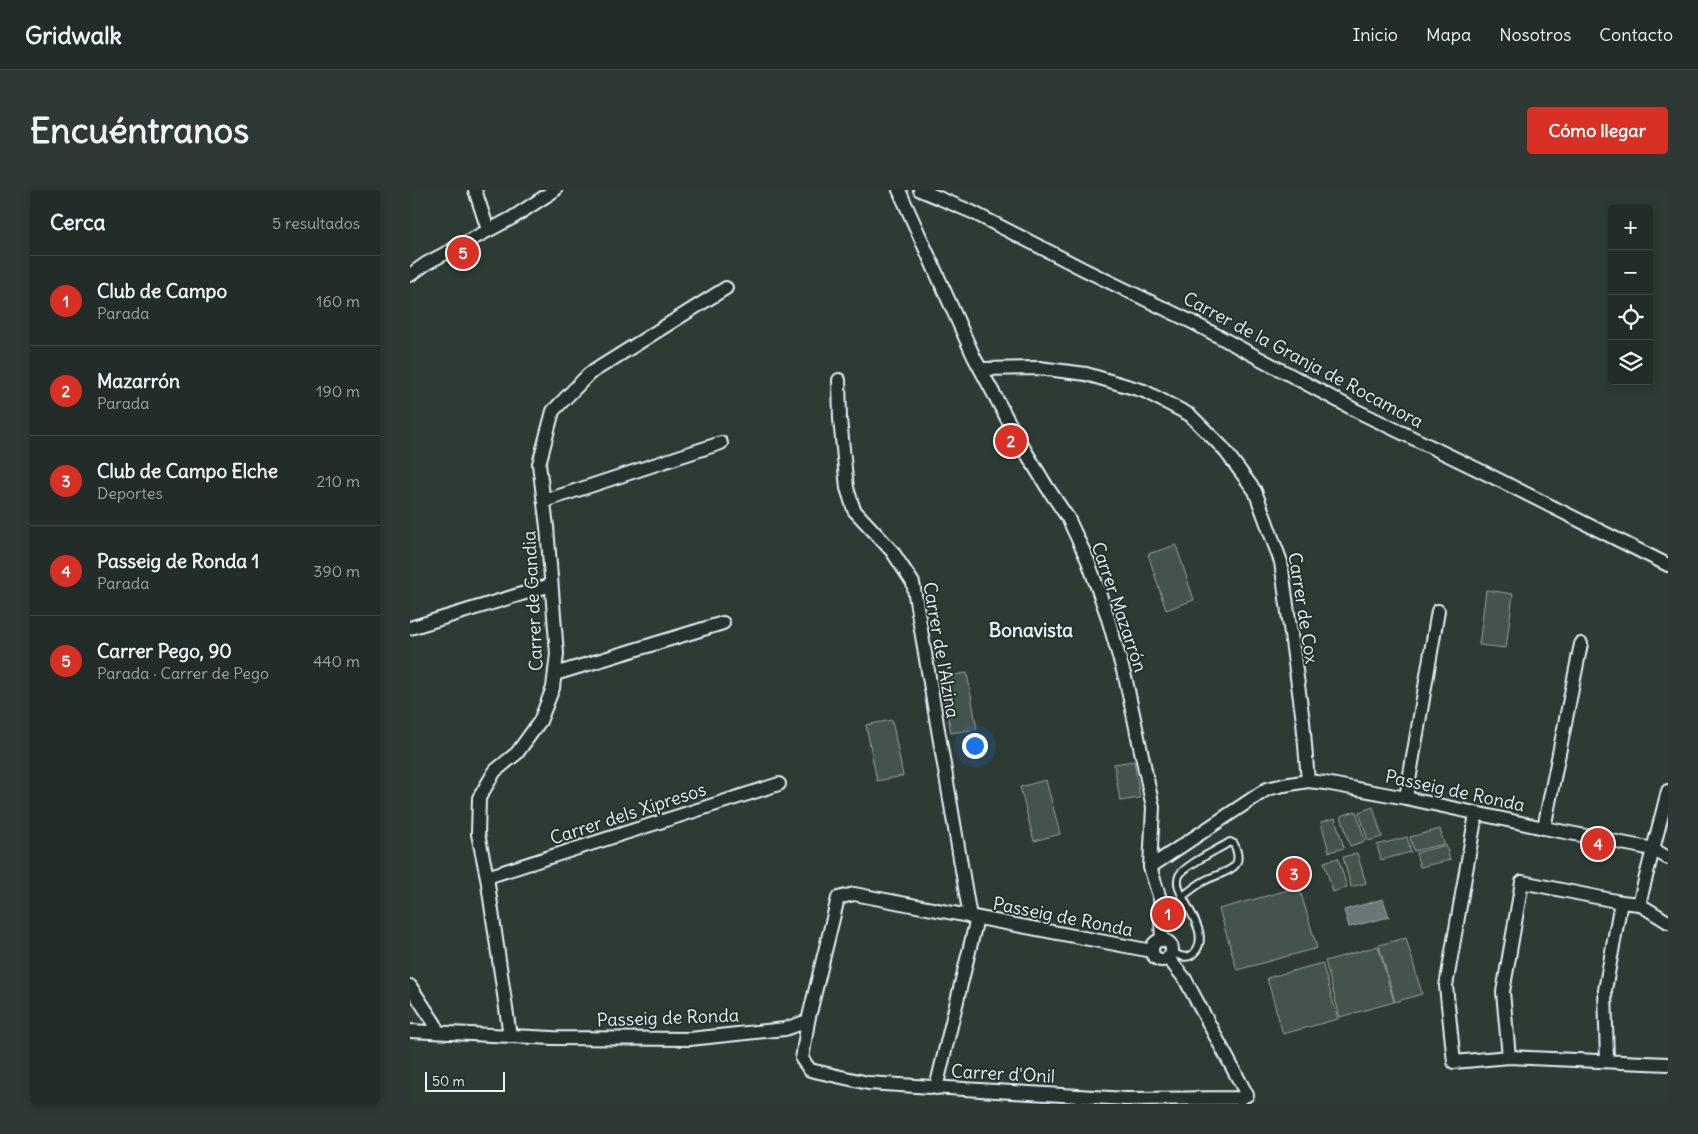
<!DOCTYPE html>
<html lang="es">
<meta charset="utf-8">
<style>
:root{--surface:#222c28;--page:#2e3834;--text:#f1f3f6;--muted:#a2a7a8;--line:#3f4845;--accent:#d93025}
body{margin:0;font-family:Delius,sans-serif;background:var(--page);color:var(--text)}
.controls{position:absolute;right:15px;top:15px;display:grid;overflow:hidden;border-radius:5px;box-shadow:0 2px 8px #0003}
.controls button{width:45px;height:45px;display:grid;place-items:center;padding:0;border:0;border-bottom:1px solid var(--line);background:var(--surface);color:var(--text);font:25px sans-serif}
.scale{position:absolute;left:15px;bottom:12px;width:80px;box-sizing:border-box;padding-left:5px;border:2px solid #e8f1f8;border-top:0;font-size:14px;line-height:18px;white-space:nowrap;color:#e8f1f8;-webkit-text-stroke:4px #26332d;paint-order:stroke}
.you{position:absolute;left:564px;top:555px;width:18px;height:18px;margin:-12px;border:4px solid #fff;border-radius:50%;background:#1a73e8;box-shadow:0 0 0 8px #1a73e833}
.badge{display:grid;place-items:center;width:32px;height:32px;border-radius:50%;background:var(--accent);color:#fff;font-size:16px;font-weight:700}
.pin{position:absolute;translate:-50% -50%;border:2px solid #fff;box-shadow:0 1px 5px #0006}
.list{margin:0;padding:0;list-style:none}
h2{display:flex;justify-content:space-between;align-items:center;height:65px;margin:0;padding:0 20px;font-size:21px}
h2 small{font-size:16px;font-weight:400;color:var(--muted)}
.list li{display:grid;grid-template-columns:32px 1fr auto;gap:15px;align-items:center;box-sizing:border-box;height:90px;padding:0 20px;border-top:1px solid var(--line)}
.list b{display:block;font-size:19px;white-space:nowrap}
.list p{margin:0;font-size:16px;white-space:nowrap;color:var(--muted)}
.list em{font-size:16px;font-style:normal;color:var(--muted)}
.icon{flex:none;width:28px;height:28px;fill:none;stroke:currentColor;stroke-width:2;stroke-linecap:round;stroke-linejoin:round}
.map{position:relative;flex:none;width:1258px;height:914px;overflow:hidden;border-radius:5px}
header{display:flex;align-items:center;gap:30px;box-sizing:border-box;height:70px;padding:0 25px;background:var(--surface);border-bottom:1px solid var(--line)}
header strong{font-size:24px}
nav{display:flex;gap:28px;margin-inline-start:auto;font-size:18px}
.intro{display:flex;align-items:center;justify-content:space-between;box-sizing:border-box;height:120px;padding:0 30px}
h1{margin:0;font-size:35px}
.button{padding:12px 22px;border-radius:5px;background:var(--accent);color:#fff;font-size:18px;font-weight:700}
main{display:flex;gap:30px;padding:0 30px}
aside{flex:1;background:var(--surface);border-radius:5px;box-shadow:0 2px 8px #0003}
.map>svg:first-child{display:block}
</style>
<header>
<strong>Gridwalk</strong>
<nav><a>Inicio</a><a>Mapa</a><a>Nosotros</a><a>Contacto</a></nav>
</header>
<div class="intro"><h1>Encuéntranos</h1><a class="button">Cómo llegar</a></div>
<main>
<aside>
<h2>Cerca<small>5 resultados</small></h2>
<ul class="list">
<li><span class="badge">1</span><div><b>Club de Campo</b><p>Parada</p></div><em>160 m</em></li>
<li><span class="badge">2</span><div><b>Mazarrón</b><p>Parada</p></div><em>190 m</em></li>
<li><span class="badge">3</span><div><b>Club de Campo Elche</b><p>Deportes</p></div><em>210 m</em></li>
<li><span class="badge">4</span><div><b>Passeig de Ronda 1</b><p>Parada</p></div><em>390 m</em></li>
<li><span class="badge">5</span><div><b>Carrer Pego, 90</b><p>Parada · Carrer de Pego</p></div><em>440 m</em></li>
</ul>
</aside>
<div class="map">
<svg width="1258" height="914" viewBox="0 0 1258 914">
<rect width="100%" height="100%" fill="#2e3b35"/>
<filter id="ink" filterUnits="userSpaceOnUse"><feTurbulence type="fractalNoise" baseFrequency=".02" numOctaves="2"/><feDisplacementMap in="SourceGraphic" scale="10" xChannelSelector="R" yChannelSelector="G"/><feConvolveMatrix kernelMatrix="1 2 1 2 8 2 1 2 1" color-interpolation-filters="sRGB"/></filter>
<g filter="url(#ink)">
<g fill="#45524e" stroke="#96a2a3">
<path d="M766 355 784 410 756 420 738 364Z"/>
<path d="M1076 400 1103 404 1096 458 1069 455Z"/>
<path d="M557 483 567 539 541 543 531 487Z"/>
<path d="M482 530 493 586 467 591 456 535Z"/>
<path d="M724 571 730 608 710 611 704 574Z"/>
<path d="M636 590 650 644 624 651 610 597Z"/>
<path d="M963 617 972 647 958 651 949 622Z"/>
<path d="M946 621 955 651 940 656 931 626Z"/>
<path d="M925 628 934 658 919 662 911 632Z"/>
<path d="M1030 639 1034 654 1004 661 1000 647Z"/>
<path d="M997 647 1001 662 971 670 967 655Z"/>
<path d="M1036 655 1040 670 1010 677 1006 663Z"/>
<path d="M947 663 956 693 941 697 933 667Z"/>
<path d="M928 668 937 697 923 702 914 672Z"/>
<path d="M889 697 907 758 827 780 809 719Z"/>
<path d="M996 748 1012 804 985 812 969 755Z"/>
<path d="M968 756 984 812 930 827 915 771Z"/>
<path d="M912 773 928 829 873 844 857 788Z"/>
</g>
<path fill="#6b7775" stroke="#9da8a9" d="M973 709 979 727 939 737 934 720Z"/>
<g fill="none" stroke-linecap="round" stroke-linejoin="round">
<g stroke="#e8f1f8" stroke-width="10">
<path id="lane" d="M762 762C768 765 776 770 783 764 807 742 760 704 769 686 773 676 809 659 820 652L824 654C837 681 813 681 796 690 788 694 781 700 773 706"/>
</g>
<g stroke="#e8f1f8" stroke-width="16">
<g id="street">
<path d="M65 0 78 40"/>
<path d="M489 0 564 167 608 249 637 297 658 328 678 371 697 425 716 491 743 617 740 677 750 709 752 750"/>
<path d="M510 0 562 22 675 80 782 132 947 221 1073 282 1258 375"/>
<path d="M0 85 17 73 102 28 145 0"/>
<path d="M572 179 629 178 676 184 734 201 780 225 813 258 845 301 871 372 893 531 898 591"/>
<path d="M429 190 430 229 437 298 444 320 482 361 503 393 560 727"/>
<path d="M134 311 311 253"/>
<path d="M0 438 141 395"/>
<path d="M145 484 313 433"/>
<path d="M996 608 1028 421"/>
<path d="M1066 624 1036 796 1044 872 1099 867 1258 874"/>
<path d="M1134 638 1171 454"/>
<path d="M740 677 857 599 874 595 898 591 915 593 996 608 1134 638 1243 659 1258 668"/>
<path d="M77 687 369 594"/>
<path d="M1229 714 1258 601"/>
<circle cx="752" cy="760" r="10"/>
<path d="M742 761 444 704 428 708 398 831 392 869 400 880 458 893 716 909 831 908 837 905 775 789 758 768"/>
<path d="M0 796 25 834 27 842"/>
<path d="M0 841 143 848 280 849 375 839 398 831"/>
<path d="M100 846 77 687 68 644 69 608 85 581 107 563 130 531 143 498 147 464 137 337 129 274 143 221 179 184 316 98"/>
<path d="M1099 867 1093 802 1112 692 1211 712 1229 714 1258 732"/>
<path d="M1197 871 1195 800 1211 712"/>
<path d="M526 898 567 728"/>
</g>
</g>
<use href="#lane" stroke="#26332d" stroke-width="6"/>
<use href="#street" stroke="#26332d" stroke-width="12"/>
</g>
</g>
<g text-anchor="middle" stroke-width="4" stroke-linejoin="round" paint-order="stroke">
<g font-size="18" fill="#e8f1f8" stroke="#26332d">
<text transform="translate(893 170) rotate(28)" y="6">Carrer de la Granja de Rocamora</text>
<text transform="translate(123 411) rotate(-93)" y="6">Carrer de Gandia</text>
<text transform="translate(709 417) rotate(71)" y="6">Carrer Mazarrón</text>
<text transform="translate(893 418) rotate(81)" y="6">Carrer de Cox</text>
<text transform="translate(531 460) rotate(80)" y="6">Carrer de l'Alzina</text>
<text transform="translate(1045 601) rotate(12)" y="6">Passeig de Ronda</text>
<text transform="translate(218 624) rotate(-18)" y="6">Carrer dels Xipresos</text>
<text transform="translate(653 727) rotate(11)" y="6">Passeig de Ronda</text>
<text transform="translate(258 828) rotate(-2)" y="6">Passeig de Ronda</text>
<text transform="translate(593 884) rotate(3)" y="6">Carrer d'Onil</text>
</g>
<g font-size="19" font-weight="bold" fill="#e8f1f8" stroke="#26332d">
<text x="621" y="447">Bonavista</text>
</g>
</g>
</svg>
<div class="controls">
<button>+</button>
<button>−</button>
<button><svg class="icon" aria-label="locate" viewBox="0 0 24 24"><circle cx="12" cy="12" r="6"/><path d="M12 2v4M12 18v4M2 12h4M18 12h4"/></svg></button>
<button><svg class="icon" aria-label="layers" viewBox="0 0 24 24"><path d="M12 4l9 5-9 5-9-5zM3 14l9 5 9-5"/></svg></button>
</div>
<div class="scale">50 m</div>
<div class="you"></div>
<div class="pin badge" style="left:758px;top:724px">1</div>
<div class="pin badge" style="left:601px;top:251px">2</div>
<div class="pin badge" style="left:884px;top:684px">3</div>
<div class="pin badge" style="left:1188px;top:654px">4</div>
<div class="pin badge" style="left:53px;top:63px">5</div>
</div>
</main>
